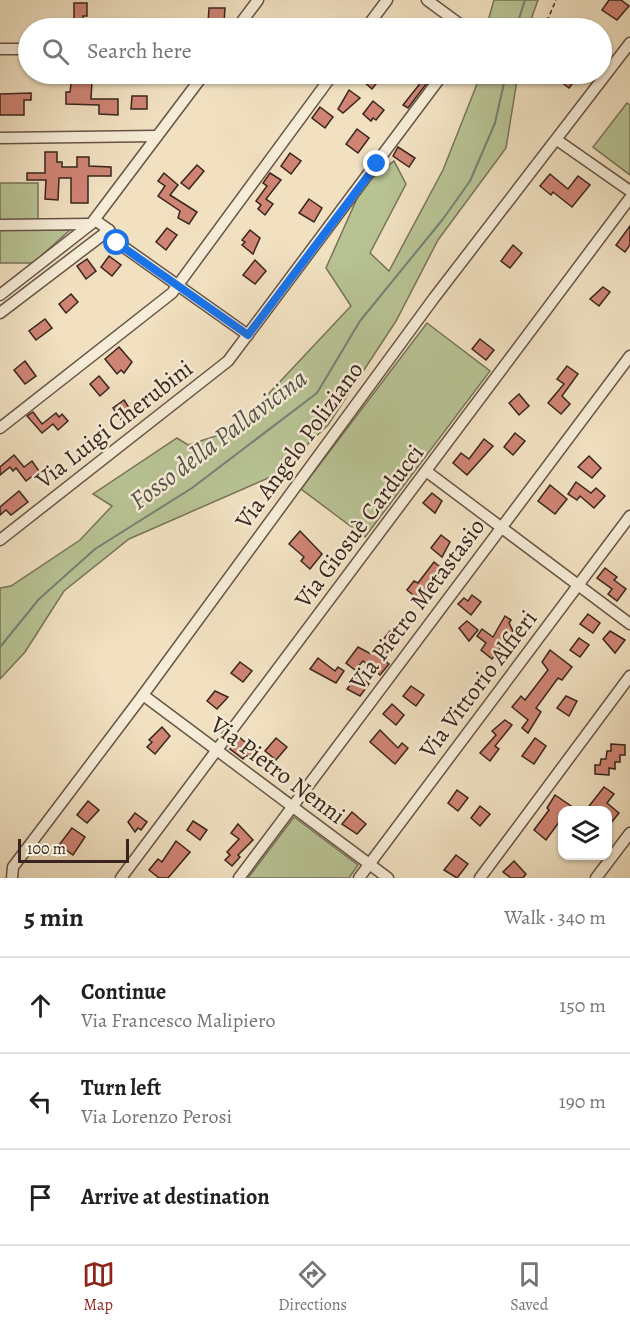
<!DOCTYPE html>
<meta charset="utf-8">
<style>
:root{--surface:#fff;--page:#f6f6f6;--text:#202124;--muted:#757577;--line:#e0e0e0;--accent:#8f2418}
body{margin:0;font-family:Alegreya,serif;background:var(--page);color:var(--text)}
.controls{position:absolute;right:18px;bottom:18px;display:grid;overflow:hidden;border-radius:12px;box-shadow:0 2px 4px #0004}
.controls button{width:54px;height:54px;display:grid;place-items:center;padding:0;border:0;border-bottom:2px solid var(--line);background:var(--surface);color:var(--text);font:30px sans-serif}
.scale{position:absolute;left:18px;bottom:15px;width:111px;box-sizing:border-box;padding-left:6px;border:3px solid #39251d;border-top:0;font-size:16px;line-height:21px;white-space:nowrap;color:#39251d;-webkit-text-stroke:4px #f6ecd7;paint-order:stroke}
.stop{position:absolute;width:18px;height:18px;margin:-14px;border:4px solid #1a73e8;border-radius:50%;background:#fff}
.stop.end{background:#1a73e8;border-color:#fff;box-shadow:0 2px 6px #0008}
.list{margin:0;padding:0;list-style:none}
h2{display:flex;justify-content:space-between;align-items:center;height:78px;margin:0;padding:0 24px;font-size:26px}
h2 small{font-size:20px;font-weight:400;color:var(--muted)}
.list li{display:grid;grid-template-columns:39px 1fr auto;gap:18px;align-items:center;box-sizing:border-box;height:96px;padding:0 24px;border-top:2px solid var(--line)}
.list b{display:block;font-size:22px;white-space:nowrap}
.list p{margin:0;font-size:20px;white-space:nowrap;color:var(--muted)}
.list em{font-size:20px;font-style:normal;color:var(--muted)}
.icon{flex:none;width:33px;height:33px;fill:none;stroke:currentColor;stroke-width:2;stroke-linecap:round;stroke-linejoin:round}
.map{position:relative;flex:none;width:630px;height:878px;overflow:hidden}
.search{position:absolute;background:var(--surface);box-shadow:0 2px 4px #0004;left:18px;right:18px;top:18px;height:66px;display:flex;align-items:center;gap:15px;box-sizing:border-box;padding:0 21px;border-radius:33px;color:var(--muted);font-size:22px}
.sheet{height:366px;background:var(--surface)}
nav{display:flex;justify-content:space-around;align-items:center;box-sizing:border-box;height:84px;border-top:2px solid var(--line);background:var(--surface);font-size:16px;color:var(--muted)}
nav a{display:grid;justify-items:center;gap:3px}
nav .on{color:var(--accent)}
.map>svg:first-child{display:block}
</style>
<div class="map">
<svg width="630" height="878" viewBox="0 0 630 878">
<rect width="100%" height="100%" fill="#f1e1c1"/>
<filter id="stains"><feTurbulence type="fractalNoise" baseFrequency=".00333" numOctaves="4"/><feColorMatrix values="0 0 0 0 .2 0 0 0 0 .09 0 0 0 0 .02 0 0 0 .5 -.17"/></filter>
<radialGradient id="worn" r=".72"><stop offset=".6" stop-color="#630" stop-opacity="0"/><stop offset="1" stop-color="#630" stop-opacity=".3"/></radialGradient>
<g fill="#b8c394" stroke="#787458" stroke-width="1.5">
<path d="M494 0H538L528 28H486Z"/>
<path d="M481 74H518L506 148 438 240 396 321 328 425 275 475 129 539 64 591 25 652 0 679V588L11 586 80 540 112 506 93 494 177 438 188 445 250 425 259 404 351 306 326 268 363 185 394 161 406 184 370 253 389 271 443 170Z"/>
<path d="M627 103 630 105V175L593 147Z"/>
<rect x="0" y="183" width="38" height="37"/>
<path d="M0 229 70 230 33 263H0Z"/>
<path d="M427 323 490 371 365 537 301 489Z"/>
<path d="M294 817 358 865 349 878H248Z"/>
</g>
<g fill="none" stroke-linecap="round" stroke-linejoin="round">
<g stroke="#748175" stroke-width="2">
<path d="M516 28 525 0"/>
<path d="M0 647 39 599 95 549 192 488 317 393 360 321 443 219 470 181 495 123 506 74"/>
</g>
</g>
<g fill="#cf8474" stroke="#39251d" stroke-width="1.5">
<path d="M609 0H621L629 6 617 20 602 10Z"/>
<path d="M74 3H87V16H83V23H74Z"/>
<path d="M209 8H225L224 23H208Z"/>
<path d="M355 74H380L377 76 380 79 372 89Z"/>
<path d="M562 74H580L569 88 557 79Z"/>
<path d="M426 76 430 79 408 108 403 105Z"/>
<path d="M72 77 92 81 91 99H118V115L99 114V105L66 104V92H70Z"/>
<path d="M349 90 360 98 343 113 338 109Z"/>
<path d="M31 93V100H24V115H0V94Z"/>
<path d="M132 96H147V109H131Z"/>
<path d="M373 101 384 110 376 120 373 118 371 121 363 114Z"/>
<path d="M320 107 333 117 325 128 312 118Z"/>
<path d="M357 129 369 138 358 153 346 144Z"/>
<path d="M398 147 415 158 409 167 393 156Z"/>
<path d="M45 152H57V162H62V167H77V157H89V166L111 167V176H88V203H71V178H59L58 200 45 199 46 180H27V173H45Z"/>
<path d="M290 153 301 161 291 174 281 166Z"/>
<path d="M197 165 204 171 189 189 181 183Z"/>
<path d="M164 173 178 185 170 195 197 212 189 224 178 218 180 211 158 196 165 186 158 181Z"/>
<path d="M270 173 281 180 266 199 273 204 265 215 258 209 261 205 256 201 267 186 263 183Z"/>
<path d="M550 174 568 189 578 176 590 185 572 207 553 192 551 195 540 186Z"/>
<path d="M309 199 322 208 314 222 299 213Z"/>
<path d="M630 226V245L625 252 616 245Z"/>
<path d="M167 228 177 235 166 250 156 242Z"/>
<path d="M250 230 260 238 253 254 242 245 245 242 242 240Z"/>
<path d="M513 245 522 253 510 268 501 261Z"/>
<path d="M109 256 121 265 112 276 101 267Z"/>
<path d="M87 259 96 271 86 279 77 266Z"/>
<path d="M255 260 266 271 255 284 243 275Z"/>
<path d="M603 287 610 292 599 306 590 299Z"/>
<path d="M71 294 78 302 66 313 59 304Z"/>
<path d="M45 319 52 328 36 340 29 331Z"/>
<path d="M480 339 494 350 486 360 472 349Z"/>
<path d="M119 347 132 362 124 373 121 370 117 374 105 359Z"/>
<path d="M25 361 36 376 25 384 14 370Z"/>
<path d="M567 366 578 374 562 396 570 404 561 414 548 403 564 384 557 379Z"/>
<path d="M99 376 109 388 100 396 90 384Z"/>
<path d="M519 394 529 406 519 415 509 403Z"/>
<path d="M124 400 133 414 122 421 113 408Z"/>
<path d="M33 412 42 424 56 413 59 417 62 414 68 421 58 430 53 424 42 433 27 416Z"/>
<path d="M515 433 525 441 513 455 504 447Z"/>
<path d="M484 439 493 446 467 475 453 463 461 453 469 459Z"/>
<path d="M14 455 24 467 32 461 39 471 26 481 16 468 13 471 10 467 0 475V467Z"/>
<path d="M589 456 601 468 592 478 578 467Z"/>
<path d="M576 482 591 493 596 488 605 496 594 508 580 496 577 500 568 494Z"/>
<path d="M550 485 567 499 555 514 538 501Z"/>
<path d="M19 491 28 502 11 515 6 510 0 515V507Z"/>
<path d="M432 493 442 501 435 513 423 503Z"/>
<path d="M300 531 322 554 310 569 301 561 304 557 289 544Z"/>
<path d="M441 535 450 542 442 557 431 548Z"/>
<path d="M434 562 444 570 419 600 407 590 414 581 418 583Z"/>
<path d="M605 568 617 577 614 580 626 589 617 601 608 594 612 589 597 578Z"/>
<path d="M472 595 481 602 471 615 458 604 464 598 468 601Z"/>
<path d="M588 614 600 623 593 633 580 624Z"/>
<path d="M505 616 511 620 509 623 513 631 492 659 481 650 486 643 477 636 482 629 493 637Z"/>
<path d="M467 621 478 630 469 641 459 628Z"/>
<path d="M390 631 401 639 382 658 389 664 380 675 363 661 355 670 346 663 358 647 371 654Z"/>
<path d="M610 631 625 640 615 653 603 639Z"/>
<path d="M579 638 589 645 580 657 570 650Z"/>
<path d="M550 650 572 667 562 680 558 678 536 708 541 712 528 733 522 728 528 720 512 707 521 696 525 700 548 670 542 662Z"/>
<path d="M318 658 335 671 338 667 344 671 336 683 310 669Z"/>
<path d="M240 662 252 671 243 682 231 673Z"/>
<path d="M358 675 369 684 360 696 347 689Z"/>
<path d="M411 686 424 695 416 706 403 696Z"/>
<path d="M215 691 228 697 217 709 207 701Z"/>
<path d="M566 696 577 701 569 716 557 708Z"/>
<path d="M392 704 404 715 396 725 383 714Z"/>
<path d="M505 720 512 725 495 746 499 749 490 761 480 753 496 735 492 731Z"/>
<path d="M162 727 170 736 155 754 147 747 152 742 149 740Z"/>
<path d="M380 730 398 748 402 743 408 748 395 764 370 742Z"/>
<path d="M239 737 255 750 249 758 246 755 243 759 230 749Z"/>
<path d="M276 738 287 747 276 760 265 751Z"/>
<path d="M535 738 546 746 534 764 522 756Z"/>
<path d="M611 744 625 745V755H620V762H615V769L609 768V775L595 774V765H600L601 759H606L607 751H611Z"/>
<path d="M604 787 614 794 607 803 619 813 611 823 608 820V810H586Z"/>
<path d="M457 790 468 798 458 811 448 803Z"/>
<path d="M555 795 577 810H562V818L546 840 534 830 549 810 547 808Z"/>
<path d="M88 801 99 810 87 823 77 815Z"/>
<path d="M480 806 490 814 480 826 471 818Z"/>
<path d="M352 812 366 824 357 834 342 824Z"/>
<path d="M135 813 147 822 141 830 138 828 135 832 128 822Z"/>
<path d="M193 821 207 830 200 840 187 830Z"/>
<path d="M238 824 253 840 238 855 240 857 232 866 225 860 230 855 227 852 239 839 231 833Z"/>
<path d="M72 828 85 837 73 855 59 845Z"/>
<path d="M176 841 190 852 168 878H159L149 870 158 859 162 862Z"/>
<path d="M456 855 468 864 457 878 444 870Z"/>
<path d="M514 861 526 874 523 878H511L503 872Z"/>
</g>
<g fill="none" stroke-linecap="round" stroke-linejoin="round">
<g stroke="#675446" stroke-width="13">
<g id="minor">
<path d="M427 0 465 28"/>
<path d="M237 28 258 0"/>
<path d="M366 28 387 0"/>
<path d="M0 49H28"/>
<path d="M0 138 157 136"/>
<path d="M557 140 630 191"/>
<path d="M95 220 109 230 118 243 248 335"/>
<path d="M0 225 91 224"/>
<path d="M0 295 91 224 204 74"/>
<path d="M0 313 109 230"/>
<path d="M0 428 172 293 333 74"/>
<path d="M426 471 630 624"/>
<path d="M0 540 228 361 443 74"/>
<path d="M143 695 388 878"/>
<path d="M12 878 13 867 140 699 434 298 630 43"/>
<path d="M121 878 630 198"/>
<path d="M239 878 630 356"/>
<path d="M359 878 630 516"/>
<path d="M480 878 630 676"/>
<path d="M596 878 630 833"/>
</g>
</g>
<path stroke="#39251d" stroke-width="1.5" stroke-dasharray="4.5 3" stroke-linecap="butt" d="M544 28 556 0"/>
<use href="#minor" stroke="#f6ecd7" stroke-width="10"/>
</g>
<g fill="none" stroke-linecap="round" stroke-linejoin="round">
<path stroke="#1a73e8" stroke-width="8" d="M117 243 248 335 377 164"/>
</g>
<g text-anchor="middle" stroke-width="5" stroke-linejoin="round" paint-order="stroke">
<g font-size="24" fill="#39251d" stroke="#f6ecd7">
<text transform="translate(114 424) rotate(-38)" y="8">Via Luigi Cherubini</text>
<text transform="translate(299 445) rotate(-54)" y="8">Via Angelo Poliziano</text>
<text transform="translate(359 526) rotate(-53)" y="8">Via Giosuè Carducci</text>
<text transform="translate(417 604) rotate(-53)" y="8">Via Pietro Metastasio</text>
<text transform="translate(478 684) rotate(-53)" y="8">Via Vittorio Alfieri</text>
<text transform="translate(278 770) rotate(37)" y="8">Via Pietro Nenni</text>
</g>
<g font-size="26" font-style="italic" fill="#565349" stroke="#f6ecd7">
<text transform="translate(218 439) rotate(-37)" y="9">Fosso della Pallavicina</text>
</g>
</g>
<rect width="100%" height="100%" filter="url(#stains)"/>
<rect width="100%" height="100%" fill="url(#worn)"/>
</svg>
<div class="controls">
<button><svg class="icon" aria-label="layers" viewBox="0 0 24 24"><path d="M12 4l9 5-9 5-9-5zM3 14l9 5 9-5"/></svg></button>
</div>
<div class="scale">100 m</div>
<div class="stop" style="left:117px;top:243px"></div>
<div class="stop end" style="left:377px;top:164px"></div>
<div class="search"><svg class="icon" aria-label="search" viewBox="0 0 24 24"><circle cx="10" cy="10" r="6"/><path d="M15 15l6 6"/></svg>Search here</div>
</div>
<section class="sheet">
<h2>5 min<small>Walk · 340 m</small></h2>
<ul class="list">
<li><svg class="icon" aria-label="ahead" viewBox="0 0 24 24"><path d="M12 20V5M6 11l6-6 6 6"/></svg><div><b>Continue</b><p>Via Francesco Malipiero</p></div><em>150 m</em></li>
<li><svg class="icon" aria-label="left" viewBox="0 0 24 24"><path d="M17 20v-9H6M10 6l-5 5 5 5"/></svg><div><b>Turn left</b><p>Via Lorenzo Perosi</p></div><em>190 m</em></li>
<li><svg class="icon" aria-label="arrive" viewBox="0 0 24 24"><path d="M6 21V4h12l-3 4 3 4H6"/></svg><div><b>Arrive at destination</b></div></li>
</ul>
</section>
<nav>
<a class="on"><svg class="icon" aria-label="map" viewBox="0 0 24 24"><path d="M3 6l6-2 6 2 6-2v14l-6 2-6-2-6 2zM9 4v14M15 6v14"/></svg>Map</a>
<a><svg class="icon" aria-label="directions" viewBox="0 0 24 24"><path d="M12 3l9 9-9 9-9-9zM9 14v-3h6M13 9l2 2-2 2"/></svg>Directions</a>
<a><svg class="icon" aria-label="saved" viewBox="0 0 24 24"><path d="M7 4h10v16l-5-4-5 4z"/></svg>Saved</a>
</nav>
